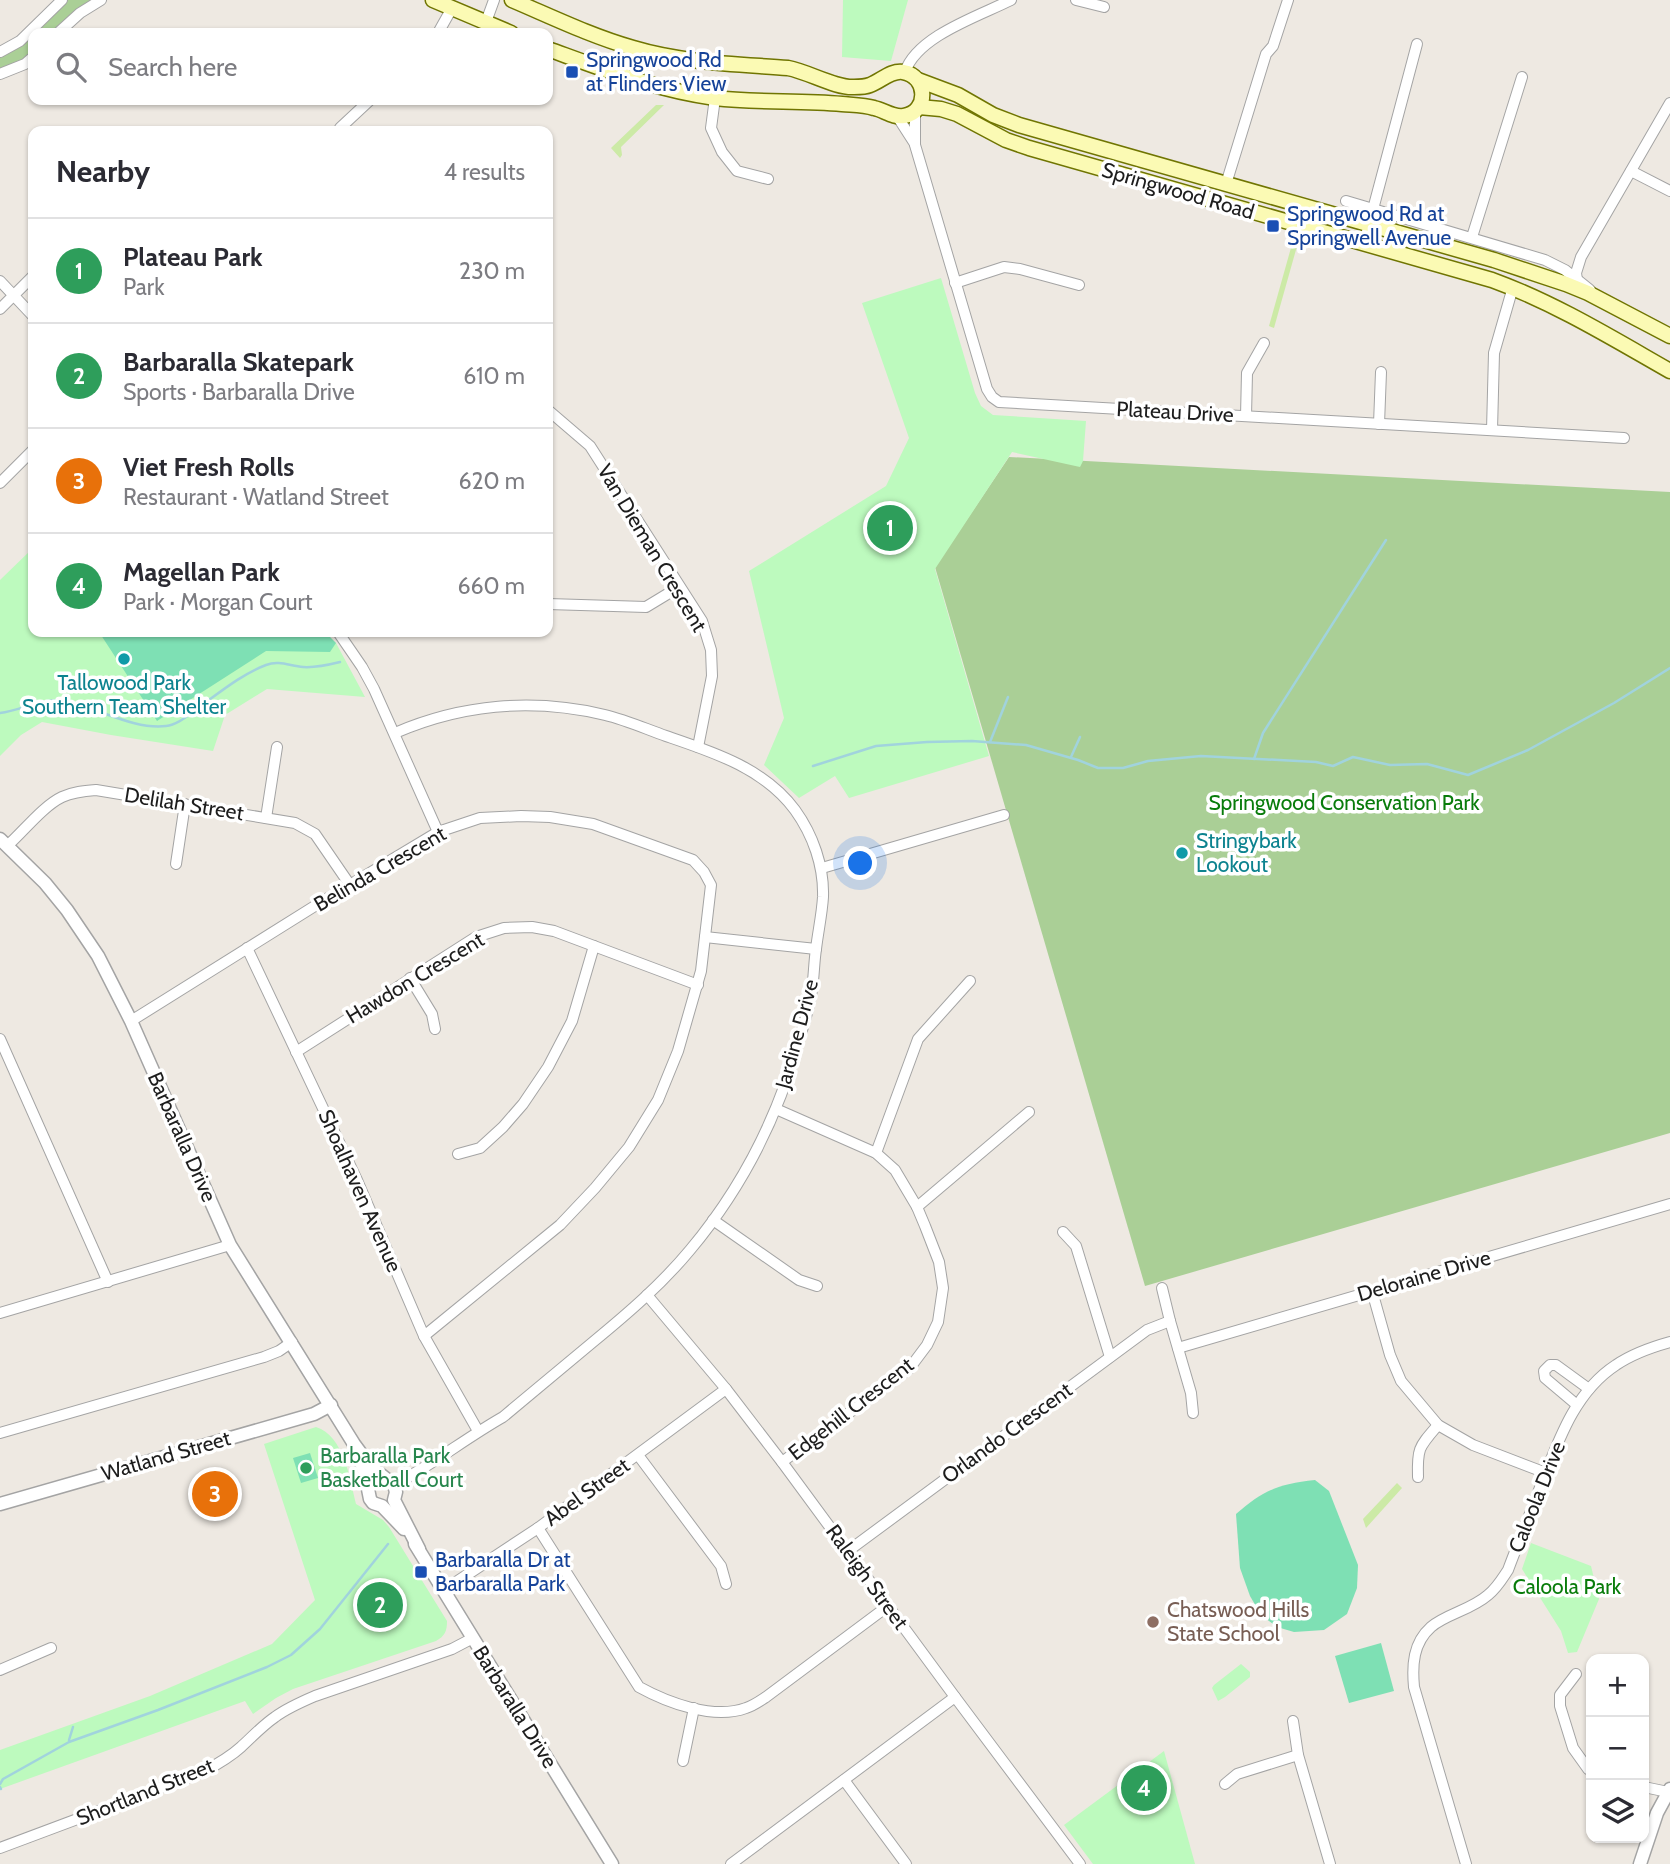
<!DOCTYPE html>
<meta charset="utf-8">
<style>
:root{--surface:#fff;--page:#f2f2f3;--text:#2b2b33;--muted:#7c7c81;--line:#e1e1e2;--accent:#b45309}
body{margin:0;font-family:Cabin,sans-serif;background:var(--page);color:var(--text)}
.controls{position:absolute;right:21px;bottom:21px;display:grid;overflow:hidden;border-radius:14px;box-shadow:0 2px 5px #0004}
.controls button{width:63px;height:63px;display:grid;place-items:center;padding:0;border:0;border-bottom:2px solid var(--line);background:var(--surface);color:var(--text);font:35px sans-serif}
.you{position:absolute;left:861px;top:864px;width:24px;height:24px;margin:-18px;border:5px solid #fff;border-radius:50%;background:#1a73e8;box-shadow:0 0 0 10px #1a73e833}
.badge{display:grid;place-items:center;width:46px;height:46px;border-radius:50%;background:var(--accent);color:#fff;font-size:23px;font-weight:700}
.pin{position:absolute;translate:-50% -50%;border:4px solid #fff;box-shadow:0 2px 7px #0006}
.list{margin:0;padding:0;list-style:none}
h2{display:flex;justify-content:space-between;align-items:center;height:91px;margin:0;padding:0 28px;font-size:30px}
h2 small{font-size:23px;font-weight:400;color:var(--muted)}
.list li{display:grid;grid-template-columns:46px 1fr auto;gap:21px;align-items:center;box-sizing:border-box;height:105px;padding:0 28px;border-top:2px solid var(--line)}
.list b{display:block;font-size:26px;white-space:nowrap}
.list p{margin:0;font-size:23px;white-space:nowrap;color:var(--muted)}
.list em{font-size:23px;font-style:normal;color:var(--muted)}
.icon{flex:none;width:38px;height:38px;fill:none;stroke:currentColor;stroke-width:2;stroke-linecap:round;stroke-linejoin:round}
.map{position:relative;flex:none;width:1670px;height:1864px;overflow:hidden}
.search{position:absolute;background:var(--surface);box-shadow:0 2px 5px #0004;left:28px;top:28px;width:525px;height:77px;display:flex;align-items:center;gap:18px;box-sizing:border-box;padding:0 24px;border-radius:14px;color:var(--muted);font-size:26px}
.panel{position:absolute;background:var(--surface);box-shadow:0 2px 5px #0004;left:28px;top:126px;width:525px;height:511px;border-radius:14px}
.map>svg:first-child{display:block}
</style>
<div class="map">
<svg width="1670" height="1864" viewBox="0 0 1670 1864">
<rect width="100%" height="100%" fill="#eee9e2"/>
<g fill="#cceaa6">
<path d="M656 105H664L621 147 622 155 620 158 611 148Z"/>
<path d="M1294 237 1299 239 1274 328 1269 326Z"/>
<path d="M1397 1483 1402 1488 1366 1528 1363 1519Z"/>
</g>
<g fill="#aacf96">
<path d="M66 0H95L78 9 53 33H33V52L11 67 0 70V55C27 46 46 20 66 0Z"/>
<path d="M1009 457 1670 492V1133L1145 1286 935 567Z"/>
</g>
<g fill="#bdfabe">
<path d="M843 0H908L891 61 842 57Z"/>
<path d="M941 278 975 393 981 406 993 415 1086 421 1083 461 1080 467 1012 452 935 569 989 756 849 798 835 776 799 798 764 765 784 718 749 571 886 486 909 438 862 303Z"/>
<path d="M33 548V632H325L336 643 365 697 267 689 225 715 213 751 111 735 42 722 21 735 0 756V580Z"/>
<path d="M316 1427C344 1436 350 1479 356 1504L383 1520 389 1527 447 1621C447 1631 445 1636 436 1641L293 1689 276 1698 253 1714 245 1701 0 1789V1750L150 1696 272 1644 315 1600 264 1444Z"/>
<path d="M1531 1543 1591 1566 1599 1599 1577 1652 1568 1653 1561 1631 1522 1569Z"/>
<path d="M1241 1664 1250 1672V1677L1225 1697 1218 1701 1212 1688 1214 1685Z"/>
<path d="M1164 1751 1195 1864H1093L1064 1825Z"/>
</g>
<g fill="#7ee0b4">
<path d="M99 632H325L336 643 330 652 266 651 157 721Z"/>
<path d="M310 1453 318 1478 301 1483 293 1458Z"/>
<path d="M1315 1480 1329 1491 1358 1565 1357 1588 1347 1614 1324 1630 1294 1632 1277 1627 1261 1615 1250 1596 1240 1568 1236 1514C1264 1490 1278 1484 1315 1480Z"/>
<path d="M376 1587 380 1592H385L395 1601 397 1610 366 1621 360 1610 369 1601 367 1597Z"/>
<path d="M1381 1643 1394 1691 1349 1703 1335 1656Z"/>
</g>
<g fill="none" stroke-linecap="round" stroke-linejoin="round">
<g stroke="#a1d3dd" stroke-width="2.5">
<path d="M0 713C24 710 43 696 68 702 98 708 134 730 166 726 178 725 188 715 198 708 219 693 242 674 266 665 279 660 290 666 303 667 316 668 328 665 340 662"/>
<path d="M990 742 1008 697"/>
<path d="M1071 757 1080 737"/>
<path d="M1254 759 1263 733 1386 540"/>
<path d="M813 766 876 746 927 742 972 741 1026 745 1078 760 1098 768H1123L1148 761 1201 756 1316 762 1333 766 1353 757 1390 765 1427 764 1468 775 1528 750 1614 703 1670 668"/>
<path d="M69 1740 73 1727"/>
<path d="M0 1784 3 1779 69 1742 158 1710 267 1667 291 1655 320 1629 388 1544"/>
<path d="M0 1787 1 1789"/>
</g>
<g stroke="#a4a4a4" stroke-width="12">
<g id="minor">
<path d="M1076 0 1104 7"/>
<path d="M486 22 494 0"/>
<path d="M58 33 80 13 101 0"/>
<path d="M438 33 452 8"/>
<path d="M0 52 20 41 62 0"/>
<path d="M905 72C917 36 979 16 1011 0"/>
<path d="M0 74 25 64 33 57"/>
<path d="M715 98 711 128 722 152 737 171 768 179"/>
<path d="M915 111V145L987 389 992 397 999 402 1624 438"/>
<path d="M897 116 915 144"/>
<path d="M340 128 370 100"/>
<path d="M1631 171 1670 191"/>
<path d="M1226 184 1266 54 1273 46 1288 0"/>
<path d="M1346 201 1545 260 1565 270 1590 290"/>
<path d="M1472 237 1522 77"/>
<path d="M1364 243 1417 44"/>
<path d="M1577 280 1576 273 1581 257 1670 103"/>
<path d="M0 281 33 316"/>
<path d="M955 283 1004 267 1020 269 1079 285"/>
<path d="M0 309 33 276"/>
<path d="M548 410 590 446 702 621 711 650 712 676 698 747"/>
<path d="M1246 416 1247 373 1264 343"/>
<path d="M1379 424 1381 372"/>
<path d="M1492 430 1494 353 1513 287"/>
<path d="M0 483 33 450"/>
<path d="M548 604 646 607 679 587"/>
<path d="M338 632 362 667 374 689 438 832"/>
<path d="M266 818 277 747"/>
<path d="M7 846C23 832 43 806 62 797 73 792 84 791 96 790L295 823 315 834 350 885"/>
<path d="M176 864 185 804"/>
<path d="M822 868 1004 815"/>
<path d="M705 937 816 949"/>
<path d="M247 948 357 1180 424 1336 478 1431"/>
<path d="M410 978 432 1014 435 1029"/>
<path d="M131 1021 318 904 438 832 480 818 521 816 550 817 593 824 693 860 704 872 711 885 701 971 678 1051 658 1100 629 1147 595 1188 560 1225 424 1336"/>
<path d="M0 1039 108 1282"/>
<path d="M296 1052 476 937 504 928 532 927 554 931 698 985"/>
<path d="M776 1109 876 1153 895 1170 917 1207 925 1226 939 1262 943 1288 938 1322 927 1345 909 1369 782 1462"/>
<path d="M876 1153 918 1039 970 981"/>
<path d="M458 1154 480 1148 503 1127 523 1104 548 1067 572 1021 594 946"/>
<path d="M917 1207 1029 1112"/>
<path d="M713 1220 799 1280 817 1286"/>
<path d="M1063 1232 1076 1246 1110 1357"/>
<path d="M1162 1288 1170 1321 1191 1393 1193 1413"/>
<path d="M1372 1291 1390 1355 1401 1381 1438 1425 1473 1445 1546 1473"/>
<path d="M647 1295 726 1389 782 1462 955 1697 1080 1864"/>
<path d="M0 1313 230 1245"/>
<path d="M1178 1348 1670 1204"/>
<path d="M1577 1405 1545 1378 1544 1371 1550 1365H1556L1589 1389"/>
<path d="M0 1433 264 1357 279 1351 292 1342"/>
<path d="M638 1455 721 1566 726 1584"/>
<path d="M1418 1477C1417 1448 1419 1447 1438 1425"/>
<path d="M394 1485C432 1465 466 1438 503 1417 533 1392 563 1367 593 1342 627 1314 661 1285 690 1250 741 1189 778 1117 799 1040 804 1024 810 1006 812 989 814 976 814 962 816 949 818 932 822 914 823 897 824 866 813 835 795 810 764 768 713 752 666 736 646 729 626 720 605 715 534 698 462 704 395 733"/>
<path d="M538 1528 639 1687C668 1703 714 1720 746 1708 753 1706 760 1701 766 1697L888 1606"/>
<path d="M848 1551 1147 1330 1170 1321"/>
<path d="M444 1590 538 1528 726 1389"/>
<path d="M0 1670 51 1648"/>
<path d="M1576 1674 1560 1695V1706L1573 1748 1588 1769 1591 1771"/>
<path d="M1293 1721 1298 1755 1330 1864"/>
<path d="M683 1761 694 1708"/>
<path d="M844 1780 906 1864"/>
<path d="M1225 1784 1237 1774 1298 1755"/>
<path d="M1644 1787 1668 1792"/>
<path d="M0 1848 203 1772C216 1765 229 1758 241 1747 252 1737 262 1726 275 1717 287 1708 301 1702 315 1696L452 1649 473 1638"/>
<path d="M731 1864 955 1697"/>
<path d="M1466 1864 1414 1687C1412 1665 1413 1643 1431 1627 1446 1614 1471 1610 1488 1595 1497 1588 1502 1579 1508 1570 1518 1543 1529 1517 1539 1490 1557 1445 1573 1393 1616 1365 1632 1354 1652 1347 1670 1342"/>
</g>
</g>
<g stroke="#a4a4a4" stroke-width="15">
<g id="tertiary">
<path d="M0 839 45 883 67 910 98 956 131 1021 230 1245 354 1444 371 1467 394 1485 396 1492 394 1500 419 1549"/>
<path d="M359 1457 365 1474 370 1499 373 1503 382 1506 404 1529"/>
<path d="M0 1504 314 1414 331 1405"/>
<path d="M415 1544 612 1864"/>
<path d="M1640 1864 1657 1813 1670 1789"/>
</g>
</g>
<g stroke="#707502" stroke-width="17">
<g id="secondary">
<path d="M433 0 511 33"/>
<path d="M512 0C552 17 591 36 633 48 683 63 736 64 788 68 809 72 835 88 854 87 859 87 865 87 870 85 881 81 891 70 903 72 928 76 929 112 904 116 893 118 884 110 874 108 864 105 853 105 842 104 800 100 757 103 715 98 656 90 603 69 548 49"/>
<path d="M918 80 958 95 993 115 1019 125 1494 260 1566 284 1588 293 1670 336"/>
<path d="M919 107 941 109 957 114 1006 140 1029 148 1492 280C1555 303 1612 338 1670 371"/>
</g>
</g>
<use href="#minor" stroke="#fff" stroke-width="10"/>
<use href="#tertiary" stroke="#fff" stroke-width="12"/>
<use href="#secondary" stroke="#fbfab4" stroke-width="14"/>
</g>
<g fill="#1a4fb4" stroke="#fff" stroke-width="2.5">
<rect x="565" y="65" width="14" height="14" rx="3.5"/>
<rect x="1266" y="219" width="14" height="14" rx="3.5"/>
<rect x="414" y="1565" width="14" height="14" rx="3.5"/>
</g>
<g fill="#0f9aa8" stroke="#fff" stroke-width="2.5">
<circle cx="124" cy="659" r="7"/>
<circle cx="1182" cy="853" r="7"/>
</g>
<circle fill="#2e9e5b" stroke="#fff" stroke-width="2.5" cx="306" cy="1468" r="7"/>
<circle fill="#8d6e63" stroke="#fff" stroke-width="2.5" cx="1153" cy="1622" r="7"/>
<g text-anchor="middle" stroke-width="7" stroke-linejoin="round" paint-order="stroke">
<g font-size="21" fill="#164399" stroke="#fff" text-anchor="start">
<text x="586" y="67">Springwood Rd<tspan x="586" dy="24">at Flinders View</tspan></text>
<text x="1287" y="221">Springwood Rd at<tspan x="1287" dy="24">Springwell Avenue</tspan></text>
<text x="435" y="1567">Barbaralla Dr at<tspan x="435" dy="24">Barbaralla Park</tspan></text>
</g>
<g font-size="21" fill="#1d1d1d" stroke="#fff">
<text transform="translate(1178 191) rotate(16)" y="7">Springwood Road</text>
<text transform="translate(1175 412) rotate(3)" y="7">Plateau Drive</text>
<text transform="translate(652 548) rotate(59)" y="7">Van Dieman Crescent</text>
<text transform="translate(184 804) rotate(9)" y="7">Delilah Street</text>
<text transform="translate(380 869) rotate(-30)" y="7">Belinda Crescent</text>
<text transform="translate(415 978) rotate(-31)" y="7">Hawdon Crescent</text>
<text transform="translate(797 1034) rotate(-75)" y="7">Jardine Drive</text>
<text transform="translate(182 1137) rotate(66)" y="7">Barbaralla Drive</text>
<text transform="translate(360 1191) rotate(66)" y="7">Shoalhaven Avenue</text>
<text transform="translate(1424 1276) rotate(-16)" y="7">Deloraine Drive</text>
<text transform="translate(851 1409) rotate(-38)" y="7">Edgehill Crescent</text>
<text transform="translate(1007 1433) rotate(-36)" y="7">Orlando Crescent</text>
<text transform="translate(166 1456) rotate(-16)" y="7">Watland Street</text>
<text transform="translate(587 1492) rotate(-36)" y="7">Abel Street</text>
<text transform="translate(1537 1497) rotate(-68)" y="7">Caloola Drive</text>
<text transform="translate(867 1577) rotate(54)" y="7">Raleigh Street</text>
<text transform="translate(515 1707) rotate(58)" y="7">Barbaralla Drive</text>
<text transform="translate(145 1792) rotate(-22)" y="7">Shortland Street</text>
</g>
<g font-size="21" fill="#0d838f" stroke="#fff">
<text x="124" y="690">Tallowood Park<tspan x="124" dy="24">Southern Team Shelter</tspan></text>
<text x="1196" y="848" text-anchor="start">Stringybark<tspan x="1196" dy="24">Lookout</tspan></text>
</g>
<g font-size="21" fill="#097c0b" stroke="#fff">
<text x="1344" y="810">Springwood Conservation Park</text>
<text x="1567" y="1594">Caloola Park</text>
</g>
<g font-size="21" fill="#27864d" stroke="#fff" text-anchor="start">
<text x="320" y="1463">Barbaralla Park<tspan x="320" dy="24">Basketball Court</tspan></text>
</g>
<g font-size="21" fill="#785e54" stroke="#fff" text-anchor="start">
<text x="1167" y="1617">Chatswood Hills<tspan x="1167" dy="24">State School</tspan></text>
</g>
</g>
</svg>
<div class="controls">
<button>+</button>
<button>−</button>
<button><svg class="icon" aria-label="layers" viewBox="0 0 24 24"><path d="M12 4l9 5-9 5-9-5zM3 14l9 5 9-5"/></svg></button>
</div>
<div class="you"></div>
<div class="pin badge" style="left:890px;top:528px;background:#2e9e5b">1</div>
<div class="pin badge" style="left:380px;top:1605px;background:#2e9e5b">2</div>
<div class="pin badge" style="left:215px;top:1494px;background:#e8710a">3</div>
<div class="pin badge" style="left:1144px;top:1788px;background:#2e9e5b">4</div>
<div class="search"><svg class="icon" aria-label="search" viewBox="0 0 24 24"><circle cx="10" cy="10" r="6"/><path d="M15 15l6 6"/></svg>Search here</div>
<section class="panel">
<h2>Nearby<small>4 results</small></h2>
<ul class="list">
<li><span class="badge" style="background:#2e9e5b">1</span><div><b>Plateau Park</b><p>Park</p></div><em>230 m</em></li>
<li><span class="badge" style="background:#2e9e5b">2</span><div><b>Barbaralla Skatepark</b><p>Sports · Barbaralla Drive</p></div><em>610 m</em></li>
<li><span class="badge" style="background:#e8710a">3</span><div><b>Viet Fresh Rolls</b><p>Restaurant · Watland Street</p></div><em>620 m</em></li>
<li><span class="badge" style="background:#2e9e5b">4</span><div><b>Magellan Park</b><p>Park · Morgan Court</p></div><em>660 m</em></li>
</ul>
</section>
</div>
